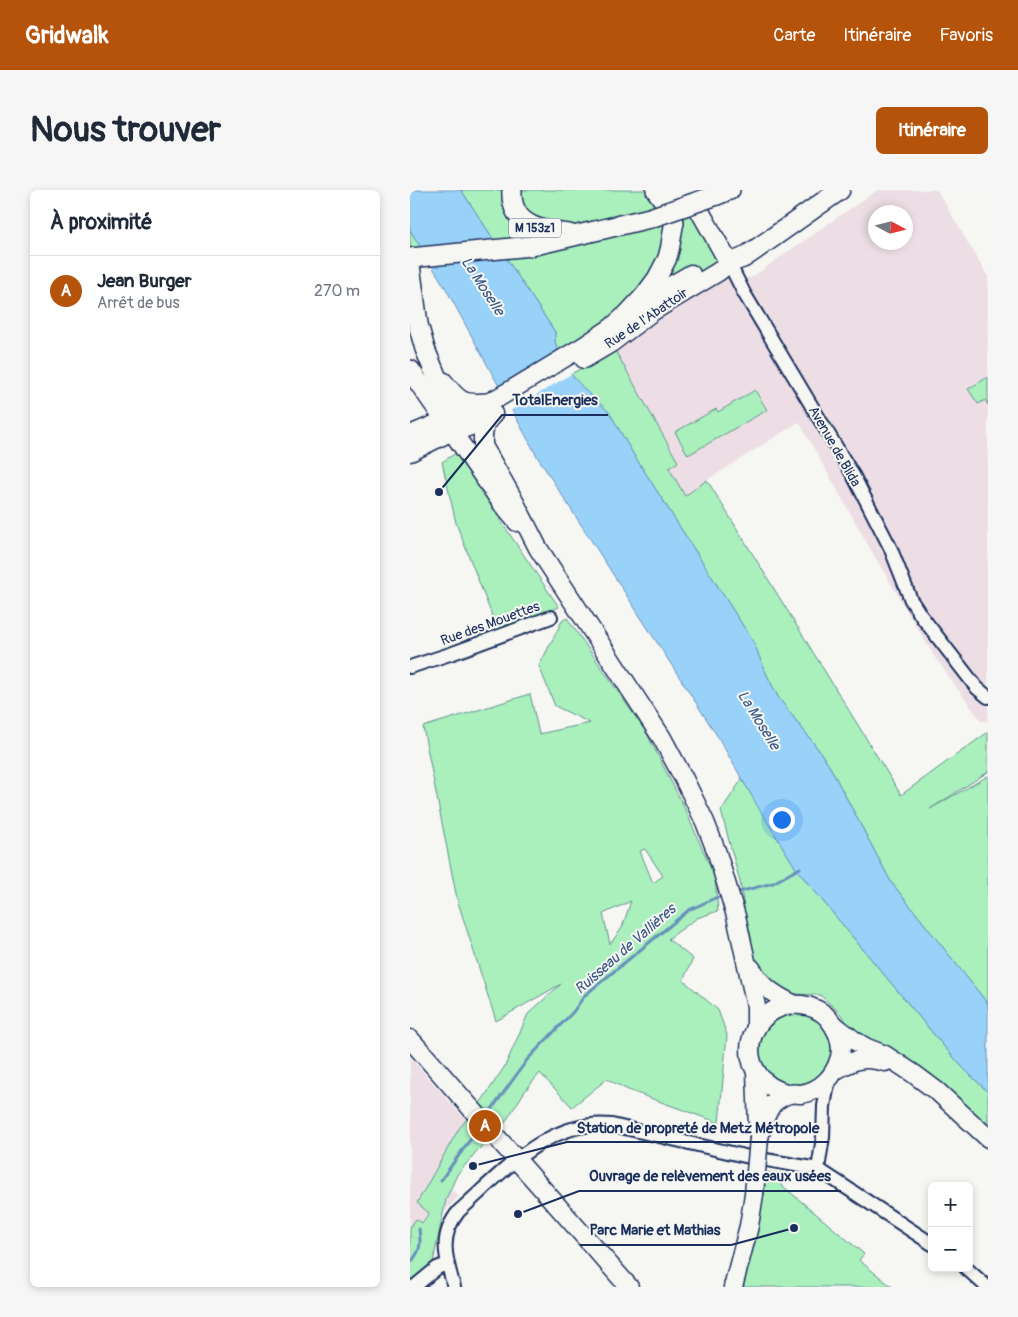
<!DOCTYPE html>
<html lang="fr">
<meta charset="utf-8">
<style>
:root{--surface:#fff;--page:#f6f6f7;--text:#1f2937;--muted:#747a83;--line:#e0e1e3;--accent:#b45309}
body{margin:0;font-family:Pangolin,sans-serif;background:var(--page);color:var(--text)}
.controls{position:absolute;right:15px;bottom:15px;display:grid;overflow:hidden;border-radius:8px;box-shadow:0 2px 8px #0003}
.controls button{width:45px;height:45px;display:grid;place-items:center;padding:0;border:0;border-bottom:1px solid var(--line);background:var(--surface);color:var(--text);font:25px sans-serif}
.compass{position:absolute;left:458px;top:15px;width:45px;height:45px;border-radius:50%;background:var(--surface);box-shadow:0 2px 8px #0003;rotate:97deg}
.you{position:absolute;left:371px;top:629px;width:18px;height:18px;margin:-12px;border:4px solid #fff;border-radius:50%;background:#1a73e8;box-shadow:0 0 0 8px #1a73e833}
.badge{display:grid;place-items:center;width:32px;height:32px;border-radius:50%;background:var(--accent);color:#fff;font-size:16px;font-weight:700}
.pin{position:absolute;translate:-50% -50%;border:2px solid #fff;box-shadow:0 1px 5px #0006}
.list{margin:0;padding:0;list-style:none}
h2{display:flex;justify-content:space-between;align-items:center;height:65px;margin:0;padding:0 20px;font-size:21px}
h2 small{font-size:16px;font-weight:400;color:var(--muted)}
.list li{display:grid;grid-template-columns:32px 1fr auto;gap:15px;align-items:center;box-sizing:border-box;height:70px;padding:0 20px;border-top:1px solid var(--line)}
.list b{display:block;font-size:19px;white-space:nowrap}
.list p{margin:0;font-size:16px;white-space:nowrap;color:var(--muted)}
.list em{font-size:16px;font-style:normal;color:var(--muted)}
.map{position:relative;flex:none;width:578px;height:1097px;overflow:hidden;border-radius:8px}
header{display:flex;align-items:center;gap:30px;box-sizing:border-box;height:70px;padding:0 25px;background:var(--accent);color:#fff}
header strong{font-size:24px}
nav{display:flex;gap:28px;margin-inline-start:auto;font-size:18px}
.intro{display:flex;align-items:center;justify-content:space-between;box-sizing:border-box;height:120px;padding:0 30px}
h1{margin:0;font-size:35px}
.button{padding:12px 22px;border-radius:8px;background:var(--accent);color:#fff;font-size:18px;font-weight:700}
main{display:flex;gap:30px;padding:0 30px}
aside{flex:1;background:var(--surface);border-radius:8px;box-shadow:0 2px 8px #0003}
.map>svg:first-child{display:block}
</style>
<header>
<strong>Gridwalk</strong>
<nav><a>Carte</a><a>Itinéraire</a><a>Favoris</a></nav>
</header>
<div class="intro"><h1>Nous trouver</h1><a class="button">Itinéraire</a></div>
<main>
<aside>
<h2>À proximité<small></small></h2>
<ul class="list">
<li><span class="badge">A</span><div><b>Jean Burger</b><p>Arrêt de bus</p></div><em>270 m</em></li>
</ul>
</aside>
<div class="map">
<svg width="578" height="1097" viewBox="0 0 578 1097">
<rect width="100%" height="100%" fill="#f6f6f2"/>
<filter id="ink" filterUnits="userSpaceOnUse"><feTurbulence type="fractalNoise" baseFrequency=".02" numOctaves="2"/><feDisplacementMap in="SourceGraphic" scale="10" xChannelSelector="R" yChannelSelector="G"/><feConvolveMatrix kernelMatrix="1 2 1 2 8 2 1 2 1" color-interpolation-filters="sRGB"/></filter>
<g filter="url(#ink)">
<g fill="#ecdee4" fill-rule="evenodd">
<path d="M468 0H527L578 87V531H571L524 466 465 367 389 232 297 290 275 307 259 278 268 272 201 153 319 73 327 89 342 87 438 20ZM466 22H496V52H466Z"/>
<path d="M0 867 54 928 58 935 37 965 22 985 49 1006 31 1025 18 1045 31 1084 15 1097H0Z"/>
</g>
<g fill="#a9f0bd" stroke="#62908e" fill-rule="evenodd">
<path d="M51 0H273L319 73 201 153 268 272 259 278 275 306 297 290 491 605 578 542V582L520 619 578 586V814L481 692 420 577 408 559 368 507 354 479 344 453 222 262 199 222 174 200 161 184 181 173 149 163 145 152V142Z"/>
<path d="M0 40 17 67 0 59Z"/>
<path d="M578 187V215L575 210 568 214 558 199Z"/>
<path d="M345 200 357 220 278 265 265 242 306 219 308 222Z"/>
<path d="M46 263 74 297 90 330 149 417 90 446 46 333 32 272Z"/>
<path d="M157 428 236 542 275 619 305 688 308 721 287 728 258 749 283 769 273 790 308 820 317 845 309 933 218 900 197 889 162 917 130 883 115 901 94 934 65 963 47 985 36 1009 22 1077 0 1094V1037L6 1029 12 1033 19 1023 7 1013 48 940 73 909 95 876 118 824 151 794 86 831 47 709 13 537 120 504 129 544 180 533 145 516 129 476 152 431ZM235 659 253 686 243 693 230 661ZM221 711 212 738 200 754 193 724Z"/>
<path d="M332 589 387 680 531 853 555 880 578 902V934L501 871 445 843 428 821 410 805 385 804 357 793 342 769 330 692 311 621Z"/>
<circle cx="386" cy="859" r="38"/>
<path d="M354 982 374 984 368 992 454 1064 449 1070 482 1097H331Z"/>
</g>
<path fill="#99d2f9" stroke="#6791bb" d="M0 0H51L145 142V152L149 163 161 184 175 200 199 222 222 262 344 453 354 479 368 507 408 559 420 577 481 692 578 814V902L555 880 531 853 387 680 348 617 308 547 128 268 36 99 0 40Z"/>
<path fill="#f6f6f2" d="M151 161 163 183 100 221 88 199Z"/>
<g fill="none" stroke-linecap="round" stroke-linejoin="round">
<g stroke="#6791bb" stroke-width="3">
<path d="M325 703 363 693 390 678"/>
<path d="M77 926 117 870 163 822 175 805 279 720 305 708 314 706"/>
<path d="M31 990 70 936"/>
<path d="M0 1073C11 1061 11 1055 9 1039"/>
</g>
<g stroke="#1b2f5e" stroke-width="16">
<g id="street">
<path d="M319 73 334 103 443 285 480 357 501 410 512 427 567 498 578 507"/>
<path d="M0 477 43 463 141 427"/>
<path d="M408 979 413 947 414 916 419 889"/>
<path d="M556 1078 577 1097"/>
<path d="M4 1097 27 1078 37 1074"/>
<path d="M44 1097C36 1069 28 1046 49 1021 92 983 139 928 202 935L339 967 408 979 522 1054"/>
</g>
</g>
<g stroke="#1b2f5e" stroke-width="21">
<g id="secondary">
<path d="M278 0 319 73"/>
<path d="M233 107 245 105 281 84"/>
<path d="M174 169 201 153 243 121 308 82 319 73"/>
<path d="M83 224 75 234 73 245V256L103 309 128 358 252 548 274 589 295 632 307 663 326 726 346 816V837"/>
<path d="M37 234 93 315 107 332"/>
<path d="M42 241C58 239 70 232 83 224"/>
<path d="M0 245 55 222 78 213 91 206 174 156 201 138 218 123 233 107 247 88 257 69 260 58 264 33V0"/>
<path d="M0 262 42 241 50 235"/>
<path d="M341 778C352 797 363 804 383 814"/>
<path d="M424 835 445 851 457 858 475 865 504 884 528 902 578 948"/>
<path d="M0 849 219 1097"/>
<path d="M426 880C445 869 454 866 475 872"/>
<path d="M346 881 348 938"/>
<path d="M349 948C352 937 354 926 361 916 364 911 374 905 380 904 383 903 387 904 391 904 411 901 425 886 430 867 433 853 427 839 418 828 412 821 401 816 392 815 348 810 322 863 355 892 362 899 370 901 379 904"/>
<path d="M323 1097 339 1036 344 1004"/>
</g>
</g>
<g stroke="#1b2f5e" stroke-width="22">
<g id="primary">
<path d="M102 0C100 36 131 41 159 44"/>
<path d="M246 0 254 11 264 33"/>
<path d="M307 5 320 0"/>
<path d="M0 68 121 56 240 28"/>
<path d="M319 73 333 68 345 60 430 0"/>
<path d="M0 75 8 134 15 159 36 210 44 226"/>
<path d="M0 180 35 230"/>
<path d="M33 192C49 212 52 215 78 213"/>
</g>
</g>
<use href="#street" stroke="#f6f6f2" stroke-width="12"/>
<use href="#secondary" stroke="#f6f6f2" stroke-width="18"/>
<use href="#primary" stroke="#f6f6f2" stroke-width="19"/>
<g stroke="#1b2f5e" stroke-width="21" stroke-linecap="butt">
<path id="secondary-bridge" d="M344 1004 349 948"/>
</g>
<g stroke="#1b2f5e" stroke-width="22" stroke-linecap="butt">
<path id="primary-bridge" d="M240 28 307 5"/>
</g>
<use href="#secondary-bridge" stroke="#f6f6f2" stroke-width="18"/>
<use href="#primary-bridge" stroke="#f6f6f2" stroke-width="19"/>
</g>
</g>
<g text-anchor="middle" stroke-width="4" stroke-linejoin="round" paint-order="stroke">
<rect fill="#f6f6f2" stroke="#5d6b8a" stroke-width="1" x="99" y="28.5" width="52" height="19" rx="4"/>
<g font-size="12" font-weight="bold" fill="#1b2f5e">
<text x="125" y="42">M 153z1</text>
</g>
<g font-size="14" fill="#1b2f5e" stroke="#f6f6f2">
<text transform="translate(236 128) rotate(-34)" y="5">Rue de l'Abattoir</text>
<text transform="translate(425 256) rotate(60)" y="5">Avenue de Blida</text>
<text transform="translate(80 433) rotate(-20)" y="5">Rue des Mouettes</text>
</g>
<g font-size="15" font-style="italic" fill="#3a5885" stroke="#f6f6f2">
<text transform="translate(73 96) rotate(57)" y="5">La Moselle</text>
<text transform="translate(349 530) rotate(58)" y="5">La Moselle</text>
<text transform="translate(215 759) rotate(-41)" y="5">Ruisseau de Vallières</text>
</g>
</g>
<path fill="none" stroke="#1b2f5e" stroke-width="2" d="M29 302L92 225H198M63 976L157 952H419M108 1024L169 1001H431M384 1038L321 1055H170"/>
<g fill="#1b2f5e" stroke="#f6f6f2" stroke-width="2">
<circle cx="29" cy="302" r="5"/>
<circle cx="63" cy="976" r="5"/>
<circle cx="108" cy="1024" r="5"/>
<circle cx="384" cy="1038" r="5"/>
</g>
<g font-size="15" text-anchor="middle" font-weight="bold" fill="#1b2f5e" stroke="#f6f6f2" stroke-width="4" stroke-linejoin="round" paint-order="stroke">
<text x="145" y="215">TotalEnergies</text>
<text x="288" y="943">Station de propreté de Metz Métropole</text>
<text x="300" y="991">Ouvrage de relèvement des eaux usées</text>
<text x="245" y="1045">Parc Marie et Mathias</text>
</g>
</svg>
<div class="controls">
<button>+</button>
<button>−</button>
</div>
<svg class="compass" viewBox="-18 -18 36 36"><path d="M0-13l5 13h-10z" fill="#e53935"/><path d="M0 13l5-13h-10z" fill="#747a83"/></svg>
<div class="you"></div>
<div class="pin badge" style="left:75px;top:936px">A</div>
</div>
</main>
